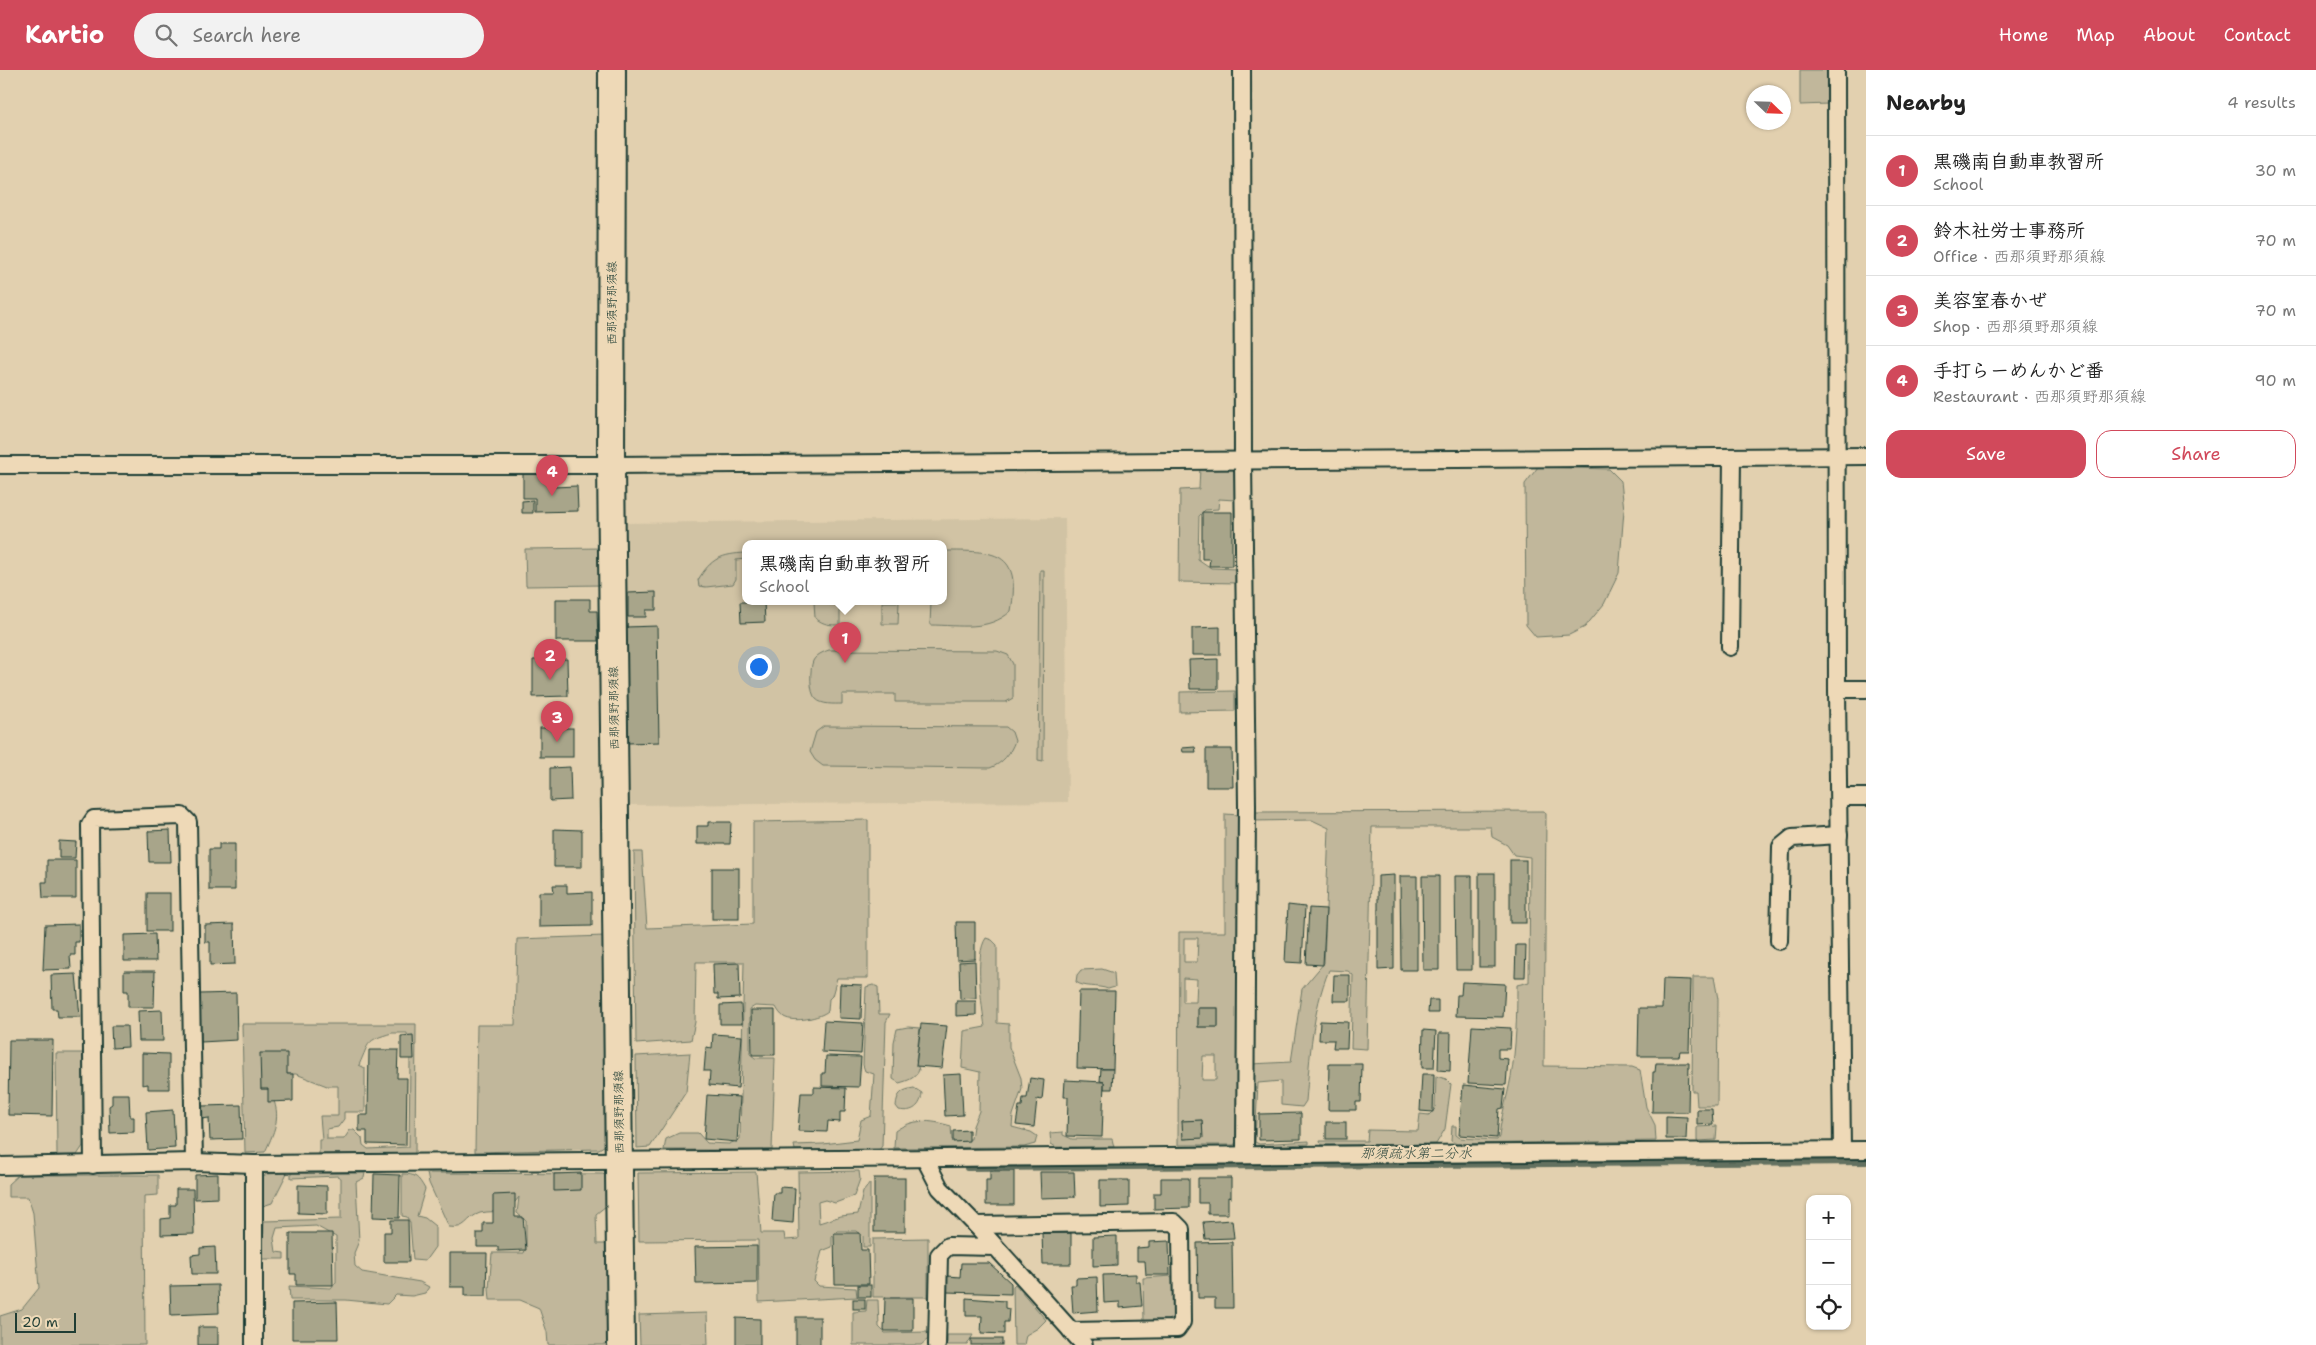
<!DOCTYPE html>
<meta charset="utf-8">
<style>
:root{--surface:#fff;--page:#f2f2f2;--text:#222;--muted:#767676;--line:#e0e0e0;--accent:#d1495b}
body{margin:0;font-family:"Shantell Sans","Klee One",sans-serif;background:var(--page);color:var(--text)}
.controls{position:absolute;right:15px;bottom:15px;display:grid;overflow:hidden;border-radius:10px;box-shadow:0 1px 4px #0004}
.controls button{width:45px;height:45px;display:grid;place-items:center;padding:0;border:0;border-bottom:1px solid var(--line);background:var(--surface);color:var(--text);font:25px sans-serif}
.compass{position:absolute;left:1746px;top:15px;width:45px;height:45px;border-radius:50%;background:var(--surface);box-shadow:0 1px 4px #0004;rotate:113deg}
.scale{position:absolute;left:15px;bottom:12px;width:61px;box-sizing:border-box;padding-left:5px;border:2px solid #1f3d34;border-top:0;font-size:14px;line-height:18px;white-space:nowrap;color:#1f3d34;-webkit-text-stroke:4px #eed9b7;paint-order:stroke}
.you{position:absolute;left:758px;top:596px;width:18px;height:18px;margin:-12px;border:4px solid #fff;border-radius:50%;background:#1a73e8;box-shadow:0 0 0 8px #1a73e833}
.badge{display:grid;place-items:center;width:32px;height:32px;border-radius:50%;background:var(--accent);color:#fff;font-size:16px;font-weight:700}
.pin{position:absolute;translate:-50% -41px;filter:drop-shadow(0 1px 2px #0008)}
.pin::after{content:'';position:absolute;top:26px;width:18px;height:15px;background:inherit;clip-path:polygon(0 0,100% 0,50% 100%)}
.popup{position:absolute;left:742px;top:470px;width:205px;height:65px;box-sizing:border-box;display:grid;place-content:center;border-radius:10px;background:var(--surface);filter:drop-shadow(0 1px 4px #0005);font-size:16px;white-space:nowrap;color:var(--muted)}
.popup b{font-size:19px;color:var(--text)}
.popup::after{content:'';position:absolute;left:50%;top:100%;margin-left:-10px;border:10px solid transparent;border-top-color:var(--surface)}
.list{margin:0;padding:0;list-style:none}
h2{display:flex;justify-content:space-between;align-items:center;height:65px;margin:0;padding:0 20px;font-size:21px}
h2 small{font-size:16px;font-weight:400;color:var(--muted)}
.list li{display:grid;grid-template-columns:32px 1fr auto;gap:15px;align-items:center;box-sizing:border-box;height:70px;padding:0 20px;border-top:1px solid var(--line)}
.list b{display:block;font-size:19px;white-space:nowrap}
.list p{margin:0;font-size:16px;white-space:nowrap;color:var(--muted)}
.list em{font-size:16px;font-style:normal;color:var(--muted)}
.actions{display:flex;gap:10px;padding:15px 20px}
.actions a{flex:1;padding:11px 0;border:1px solid var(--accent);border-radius:15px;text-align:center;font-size:18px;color:var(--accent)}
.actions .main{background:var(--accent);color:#fff}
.icon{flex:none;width:28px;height:28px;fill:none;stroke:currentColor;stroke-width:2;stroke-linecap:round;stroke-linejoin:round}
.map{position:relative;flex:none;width:1866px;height:1275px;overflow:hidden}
header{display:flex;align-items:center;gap:30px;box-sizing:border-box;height:70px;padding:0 25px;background:var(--accent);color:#fff}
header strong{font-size:24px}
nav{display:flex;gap:28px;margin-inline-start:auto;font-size:18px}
.search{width:350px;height:45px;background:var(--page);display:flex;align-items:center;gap:12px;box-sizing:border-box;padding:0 18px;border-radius:28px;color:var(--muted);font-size:19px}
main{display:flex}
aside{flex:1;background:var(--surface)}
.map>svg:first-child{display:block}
</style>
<header>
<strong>Kartio</strong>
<div class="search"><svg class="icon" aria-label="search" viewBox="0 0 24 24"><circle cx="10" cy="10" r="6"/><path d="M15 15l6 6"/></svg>Search here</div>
<nav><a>Home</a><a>Map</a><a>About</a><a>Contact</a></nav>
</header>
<main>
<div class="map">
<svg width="1866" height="1275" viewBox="0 0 1866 1275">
<rect width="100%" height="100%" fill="#e2d0af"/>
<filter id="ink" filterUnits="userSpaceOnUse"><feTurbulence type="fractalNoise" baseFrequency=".02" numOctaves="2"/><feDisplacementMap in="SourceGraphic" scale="10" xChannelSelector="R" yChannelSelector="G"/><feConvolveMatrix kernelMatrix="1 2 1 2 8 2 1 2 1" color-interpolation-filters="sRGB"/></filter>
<g filter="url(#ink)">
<path fill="#d1c3a4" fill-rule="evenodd" d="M1065 448 1068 732 625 735 622 453ZM746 474H944V532H746Z"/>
<g fill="#c1b79b" stroke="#707a68" fill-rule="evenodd">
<path d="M1800 0H1827L1828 34 1800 35Z"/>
<path d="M1237 396 1235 430 1219 429 1218 439 1205 440 1199 446 1198 489 1211 498 1237 499 1239 513 1179 512 1180 420 1199 419 1200 397Z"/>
<path d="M1538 397 1609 399 1621 411 1624 440 1619 503 1604 534 1585 557 1569 565 1536 567 1526 555 1525 414Z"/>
<path d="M602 478 603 515 526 516 525 479Z"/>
<path d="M944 481C994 481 1022 480 1011 541 988 562 960 555 930 555L931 532H944Z"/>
<path d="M746 483V489L736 490V509L733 514 706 517 699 516 698 510C711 488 722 484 746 483Z"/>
<path d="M1040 500H1044L1043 691 1038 690Z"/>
<path d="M814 532H840V555C830 555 824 555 815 548Z"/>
<path d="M882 532H899L898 554H882Z"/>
<path d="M829 580 997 581 1008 585 1013 594V628L1006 632H895V624H842V634C834 634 822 635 816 629 809 623 810 598 813 591 816 585 823 582 829 580Z"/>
<path d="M1235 621V641L1180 642V622Z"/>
<path d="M824 656 1006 657 1012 662 1015 671C1010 684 1003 693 990 698L823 696 815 690 810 682 816 662Z"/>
<path d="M1544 741 1546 744 1544 996 1632 997 1640 1000 1646 1037 1655 1055 1656 1071 1457 1074 1451 1071 1452 1056H1456V1065L1460 1068 1497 1070 1499 1067C1501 1046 1507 1028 1511 1007 1516 977 1517 946 1517 915L1529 912 1530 787 1514 785 1507 775 1492 767 1491 757H1372L1367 979 1351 978 1353 905 1348 901 1329 900C1312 941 1310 987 1306 1031L1302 1037 1281 1035V1011L1258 1013 1255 1072 1259 1074 1309 1071V1074L1254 1076 1252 1074 1251 994 1291 992 1302 919 1324 893 1329 758 1312 750 1253 751 1252 742Z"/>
<path d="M1225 744 1239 745V1068L1234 1075H1178L1179 862H1225ZM1184 868H1198L1197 892H1184ZM1183 908 1197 909 1196 932H1183ZM1199 938H1218V957H1198ZM1203 986H1216V1010H1202ZM1202 1050V1068L1184 1069 1182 1051Z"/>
<path d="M868 750V908H837L832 926 829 929 828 941C820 948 794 953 784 947 781 945 778 941 776 937L755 936 750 939V984L755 988H775L772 1080H664L666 1069 679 1063H698L707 1073 729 1074 740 1069 744 892H696L695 952 691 970 636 974 634 782H642L647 858 753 854V752Z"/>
<path d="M605 866 607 1074 599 1079 475 1082 477 955H515L517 869Z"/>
<path d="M986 868 992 870 997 875V953L1009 954V977L1021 1008 1022 1019 1013 1045 1012 1057 1031 1062 1037 1066 1035 1074 1024 1077 894 1078 895 1061C913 1048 930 1050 951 1056L952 1070 971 1069 973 1056 979 1041 980 1002 962 998 964 961 985 957C982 936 974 885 986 868Z"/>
<path d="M1102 899 1114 903 1115 917 1108 919C1098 915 1084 918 1076 912L1077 905 1081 900Z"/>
<path d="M1693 907H1714L1718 929 1717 1036H1697L1696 1021H1692Z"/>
<path d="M873 915 878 917 879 944H890L886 952 882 1076 879 1080H795L794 1075 823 1074 857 1070 861 1050 871 1046 874 1004 865 1001 863 995 866 917Z"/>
<path d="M242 954H416L415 1084H319V1070H322L320 1046H338V1016H327L296 1004H287L262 984 261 1019H268C283 1043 276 1058 265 1082L245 1083ZM392 963H407L410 992 409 1077 368 1079 363 1075 362 1068 354 1060H350L344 1069H327V1059L338 1057 344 1049V1042H365V998L359 995C370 971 365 971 392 963Z"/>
<path d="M908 957 920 958 916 991 919 1000C916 1008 907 1011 899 1013L893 1009 894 972 897 959Z"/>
<path d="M56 983H83V1076L77 1085H57Z"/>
<path d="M690 983 686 1022 650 1077 637 1078 636 986Z"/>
<path d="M1436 1006 1446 1009 1451 1014 1445 1059 1436 1074 1321 1075 1320 1071H1367L1368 1060 1418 1061 1420 1044 1429 1045 1435 1039Z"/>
<path d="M914 1018 922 1023C921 1036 913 1043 899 1040L896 1036C897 1023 902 1020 914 1018Z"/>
<path d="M1717 1056 1716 1070 1697 1071V1057Z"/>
<path d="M1063 1062V1065L1072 1069H1112L1114 1077H1056L1051 1074 1050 1063Z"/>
<path d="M859 1101 860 1109 854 1126 835 1133 825 1130 818 1132 819 1153 841 1146 858 1144 863 1122 870 1113V1177H863V1166L857 1161H837L832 1166V1177L822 1181 814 1211 819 1216 856 1218 857 1227 759 1232 758 1170 639 1171 638 1103 756 1102 761 1163H784L785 1170 799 1169 798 1102Z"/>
<path d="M287 1103 272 1133 263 1136V1108L266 1104Z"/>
<path d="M291 1103H365L364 1108 356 1112 359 1171 354 1183 355 1196 362 1202 420 1212 429 1217 425 1223 412 1226 396 1225 387 1234 346 1230H290L289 1216 331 1218 336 1212V1167L316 1156 277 1158 274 1168 276 1182 284 1183V1189H263L264 1151 341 1149V1108L337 1106 291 1108Z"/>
<path d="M427 1103 603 1104 607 1107 606 1136 596 1144 597 1174H606L609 1275H548L547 1262 539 1238 520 1230H490L489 1219 492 1183H524L526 1177V1151L517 1143 519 1127 508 1141C499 1142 489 1141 480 1143 465 1148 467 1160 449 1157L429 1113Z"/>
<path d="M402 1104C416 1104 418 1107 425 1119L417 1146 425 1148 435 1156V1177L425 1191 413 1190 410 1153 407 1147 402 1146Z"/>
<path d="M18 1105H158V1125L144 1126 145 1275H0V1246L22 1239 39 1218 33 1143 28 1127H8V1114Z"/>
<path d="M928 1168V1227H873V1169Z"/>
<path d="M1172 1206 1173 1247 1166 1251H1144L1143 1208Z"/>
<path d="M1015 1214 1046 1250 1038 1258 1026 1265 1024 1275H1014L1013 1216Z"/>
<path d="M867 1230H878L879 1257 885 1263 927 1262 928 1269 921 1275H853V1242L866 1241Z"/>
<path d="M707 1243 708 1275H640L639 1245Z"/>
<path d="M947 1265H973L967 1275H947Z"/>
</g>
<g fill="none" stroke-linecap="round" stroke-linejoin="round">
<path stroke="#647160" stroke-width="6" d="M967 1098 1866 1092"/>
</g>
<g fill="#a8a58a" stroke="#1f3d34">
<path d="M523 404H540V409H553V417L577 416 578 441 535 442V428H523Z"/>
<path d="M533 430V443H522V431Z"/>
<path d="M1202 442H1232V496H1209L1210 489H1202Z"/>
<path d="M656 522V540H646V547H628V523Z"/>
<path d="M556 529H590V541H597L598 571H556Z"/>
<path d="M740 532H764L765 552 741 553Z"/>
<path d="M657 556 659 672 628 673 626 557Z"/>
<path d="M1220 557V585H1192V558Z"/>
<path d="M567 589 568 626 533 627V590Z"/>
<path d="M1218 589V619H1190L1189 590Z"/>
<rect x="540" y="658" width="33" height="29"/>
<path d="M1195 677 1196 682H1183L1182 678Z"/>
<path d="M1206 679H1232L1233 717H1206Z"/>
<path d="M570 697 571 730 550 731V698Z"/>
<path d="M708 752H731L730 774H697V756H708Z"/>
<path d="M554 759 582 760V797H554Z"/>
<path d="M170 760 171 792H149L148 761Z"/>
<path d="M59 771 76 772 75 788H59Z"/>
<path d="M219 774H235V820H209V779H219Z"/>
<path d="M47 790H76V828H43L42 812H47Z"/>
<rect x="1510" y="790" width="16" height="63"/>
<rect x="712" y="798" width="27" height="51"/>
<rect x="1479" y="803" width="16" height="94"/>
<path d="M1394 805V899L1378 900V806Z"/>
<path d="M1400 806H1417V900H1401Z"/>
<path d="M1422 806H1439V900H1423Z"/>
<path d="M1455 806H1472V900H1456Z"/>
<path d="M553 815H567V823L592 822V856L539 857V822H554Z"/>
<rect x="147" y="823" width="23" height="38"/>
<path d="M1288 835 1305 837 1302 893 1285 892Z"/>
<path d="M1309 838 1326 839 1323 895 1306 894Z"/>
<path d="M956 852H975V889L957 890Z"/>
<path d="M79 854V872H75V885H70L71 899 43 900 45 855Z"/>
<path d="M234 854 235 894 210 895V872H205V855Z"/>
<path d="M155 864 156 891H124V865Z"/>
<path d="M1516 875H1526L1525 907H1515Z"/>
<path d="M975 891 976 928 960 929 959 892Z"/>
<path d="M739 893 740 928 718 929V924H714L713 894Z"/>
<path d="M124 901H155L154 937H128V921H124Z"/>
<path d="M76 904 80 947H58L57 939H52L51 905Z"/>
<path d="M1334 905H1350V931H1333Z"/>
<path d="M1663 909 1691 910 1689 981H1680L1679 986H1638L1639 938H1662Z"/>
<path d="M1462 912 1505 914 1503 947 1456 946 1457 925H1461Z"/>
<path d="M840 914 862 915 861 949 839 948Z"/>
<path d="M1079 921H1115L1113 999 1077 998Z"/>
<path d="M236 923 237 970 201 972 200 924Z"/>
<path d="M1429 930H1438V943H1428Z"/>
<path d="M956 931H976V945L956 946Z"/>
<path d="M741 934 742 954H720V935Z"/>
<rect x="1198" y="938" width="20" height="19"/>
<path d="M162 940 163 971H139L138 941Z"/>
<path d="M751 940H775V985H752Z"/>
<path d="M824 951 863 953 861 984 822 982Z"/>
<path d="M1320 951 1348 952 1347 978H1333L1334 970H1319Z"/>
<path d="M921 954 947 956 942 998 916 996Z"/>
<path d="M111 956H127L128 977 112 978Z"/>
<path d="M1472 956 1511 958 1510 979H1498V988L1508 989 1506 1015 1468 1013Z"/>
<path d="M1423 960 1436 961 1434 998H1422Z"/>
<path d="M1439 963H1451L1450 1001 1438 1000Z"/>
<path d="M713 964 742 966 738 1018 709 1015 710 1001H704L706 977 712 978Z"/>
<path d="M413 965 414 989H401V966Z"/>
<path d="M9 970H53L52 1046 8 1045Z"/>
<path d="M369 980H398L397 1008H407L406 1075 367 1074V1061H359V1045H368Z"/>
<path d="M142 983 169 984V1019H148V1014L142 1015Z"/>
<path d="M260 983H287V1004H293V1031L268 1032V1019H261Z"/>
<path d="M826 986 861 987 859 1017 822 1016V1003H825Z"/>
<path d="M1656 993H1689L1688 1042H1652L1653 1002H1655Z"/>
<path d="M1329 994H1362L1361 1032H1356V1040H1328Z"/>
<path d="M1101 999H1113L1112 1019H1104V1012L1100 1011Z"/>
<path d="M961 1004 963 1045 945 1046 943 1005Z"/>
<path d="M1422 1004H1434L1433 1042 1420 1041Z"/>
<path d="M1030 1008 1044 1010 1042 1030 1037 1029 1034 1057 1016 1055 1019 1036H1022L1023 1028H1027Z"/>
<path d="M1065 1010 1104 1012 1102 1067 1067 1066 1068 1027H1064Z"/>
<path d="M1463 1015 1505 1019 1503 1038 1499 1039 1497 1068 1459 1065Z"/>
<path d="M814 1017 846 1018 845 1042H840V1052L828 1051 827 1062 798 1061 801 1023H814Z"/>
<path d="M112 1024H129L130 1047H134V1062L110 1063 109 1036 112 1034Z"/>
<path d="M707 1025 740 1027 737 1072 704 1069Z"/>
<path d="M241 1035 242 1069 210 1070 209 1048 202 1049V1036Z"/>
<path d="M1697 1039H1712L1713 1054 1697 1055Z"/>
<path d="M173 1040 175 1078 148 1080 146 1042Z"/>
<path d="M1301 1043V1069L1259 1070V1044Z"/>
<path d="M1666 1046 1687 1047 1686 1069H1666Z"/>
<path d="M1202 1050 1203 1068 1183 1069 1182 1051Z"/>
<rect x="1326" y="1052" width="20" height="17"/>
<path d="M969 1060V1071L953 1072V1061Z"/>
<path d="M990 1101H1014V1135H986V1110H990Z"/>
<path d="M1040 1102H1074L1075 1127 1041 1128Z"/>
<path d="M581 1103V1120L554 1121V1104Z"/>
<path d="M218 1104V1128L195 1129V1105Z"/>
<path d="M374 1104 400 1105 399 1148 373 1147Z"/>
<rect x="874" y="1108" width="31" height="54"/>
<path d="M1161 1108H1189V1138L1154 1139V1123H1161Z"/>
<path d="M1198 1108H1231V1128L1228 1127V1144H1208V1133H1198Z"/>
<path d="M1100 1110H1129V1136L1100 1137Z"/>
<path d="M298 1115 327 1116V1144L298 1143Z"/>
<path d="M780 1117 795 1118 793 1153 772 1151 774 1123H780Z"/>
<path d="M176 1119H193L194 1164 161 1165V1149L170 1148V1135H176Z"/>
<path d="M515 1124V1147H523L526 1180 498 1181V1177H477V1163H483V1153H493V1125Z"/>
<path d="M391 1150H408L409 1192H384V1162H391Z"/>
<path d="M1232 1150 1234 1168 1205 1169 1203 1152Z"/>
<path d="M290 1163H332L333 1215H296V1204H290Z"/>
<path d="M834 1163H860L861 1180H868L869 1214H835Z"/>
<path d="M1042 1163H1071V1194H1043Z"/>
<path d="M1117 1166V1195L1093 1196V1167Z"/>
<path d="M1169 1171 1170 1205H1146L1145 1191H1137V1178L1149 1177V1172Z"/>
<path d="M1232 1172 1233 1238H1215V1228H1198L1197 1173Z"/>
<path d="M757 1176V1213L696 1214 695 1177Z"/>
<path d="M215 1177 216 1204H192L191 1185 200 1184V1178Z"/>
<path d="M450 1183H487L486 1226H465V1217H450Z"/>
<path d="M961 1193H989L1011 1213V1224L947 1222V1206L960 1207Z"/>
<path d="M1136 1204V1212H1140L1142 1236 1120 1238V1232L1104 1233 1103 1205Z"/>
<path d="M1097 1207 1098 1241 1073 1243 1071 1215H1076V1208Z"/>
<path d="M218 1215 219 1243 171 1245 170 1216Z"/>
<rect x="858" y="1215" width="13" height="12"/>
<path d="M885 1228H913V1261H884Z"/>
<path d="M966 1228 1005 1231V1238L1009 1239 1008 1252H1004V1264L981 1263 982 1246H966Z"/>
<rect x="853" y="1229" width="12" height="10"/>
<path d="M337 1232 338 1269H292V1233Z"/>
<rect x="796" y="1247" width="24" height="28"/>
<path d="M736 1248 760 1249V1275H736Z"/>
<rect x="198" y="1257" width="20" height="18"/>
<rect x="971" y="1269" width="31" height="6"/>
</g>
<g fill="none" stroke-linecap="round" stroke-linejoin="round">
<g stroke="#1f3d34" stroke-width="20">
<g id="street">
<path d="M1242 0 1243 391 1247 736 1245 1083"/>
<path d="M1836 0 1837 619 1842 1080"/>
<path d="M0 395H611L1866 386"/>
<path d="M1730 577 1732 387"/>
<path d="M1837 619H1866"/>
<path d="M1839 727H1866"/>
<path d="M1779 871 1781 777 1792 768 1839 765"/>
<path d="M925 1089 940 1118 976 1155 1084 1275"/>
<path d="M254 1094V1275"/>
<path d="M93 1095 90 755 94 749 182 746 188 752 194 1092"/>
<path d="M0 1096 194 1092 254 1094C791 1090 1328 1081 1866 1080"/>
<path d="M976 1155 1174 1152 1181 1159 1182 1252 1177 1259 1071 1261"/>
<path d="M937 1275 939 1185 948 1176 995 1177"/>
</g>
</g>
<g stroke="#1f3d34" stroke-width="30">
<path id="primary" d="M612 0 611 395 621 1275"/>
</g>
<use href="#street" stroke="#eed9b7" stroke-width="16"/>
<use href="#primary" stroke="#eed9b7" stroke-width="26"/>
</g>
</g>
<g text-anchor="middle" stroke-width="4" stroke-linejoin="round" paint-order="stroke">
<g font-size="12" fill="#1f3d34" stroke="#eed9b7">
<text transform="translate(612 233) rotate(-90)" y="4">西那須野那須線</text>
<text transform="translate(614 638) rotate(-91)" y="4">西那須野那須線</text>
<text transform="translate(619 1042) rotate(-91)" y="4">西那須野那須線</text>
</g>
<g font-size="14" font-style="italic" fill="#364e43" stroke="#eed9b7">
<text x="1416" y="1088">那須疏水第二分水</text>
</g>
</g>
</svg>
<div class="controls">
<button>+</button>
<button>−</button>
<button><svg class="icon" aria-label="locate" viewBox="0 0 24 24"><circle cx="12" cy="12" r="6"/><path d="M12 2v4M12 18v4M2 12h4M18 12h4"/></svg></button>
</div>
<svg class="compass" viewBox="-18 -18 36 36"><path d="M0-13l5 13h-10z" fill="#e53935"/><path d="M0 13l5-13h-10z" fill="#767676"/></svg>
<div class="scale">20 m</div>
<div class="you"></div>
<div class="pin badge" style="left:845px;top:593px">1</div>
<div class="popup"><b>黒磯南自動車教習所</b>School</div>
<div class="pin badge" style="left:550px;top:610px">2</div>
<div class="pin badge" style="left:557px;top:672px">3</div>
<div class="pin badge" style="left:552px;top:426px">4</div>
</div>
<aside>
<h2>Nearby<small>4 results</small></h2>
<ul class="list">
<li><span class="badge">1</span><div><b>黒磯南自動車教習所</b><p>School</p></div><em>30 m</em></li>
<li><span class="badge">2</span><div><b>鈴木社労士事務所</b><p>Office · 西那須野那須線</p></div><em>70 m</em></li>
<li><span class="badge">3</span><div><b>美容室春かぜ</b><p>Shop · 西那須野那須線</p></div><em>70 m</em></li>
<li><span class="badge">4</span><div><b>手打らーめんかど番</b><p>Restaurant · 西那須野那須線</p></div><em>90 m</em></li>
</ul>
<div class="actions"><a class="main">Save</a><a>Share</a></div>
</aside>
</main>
